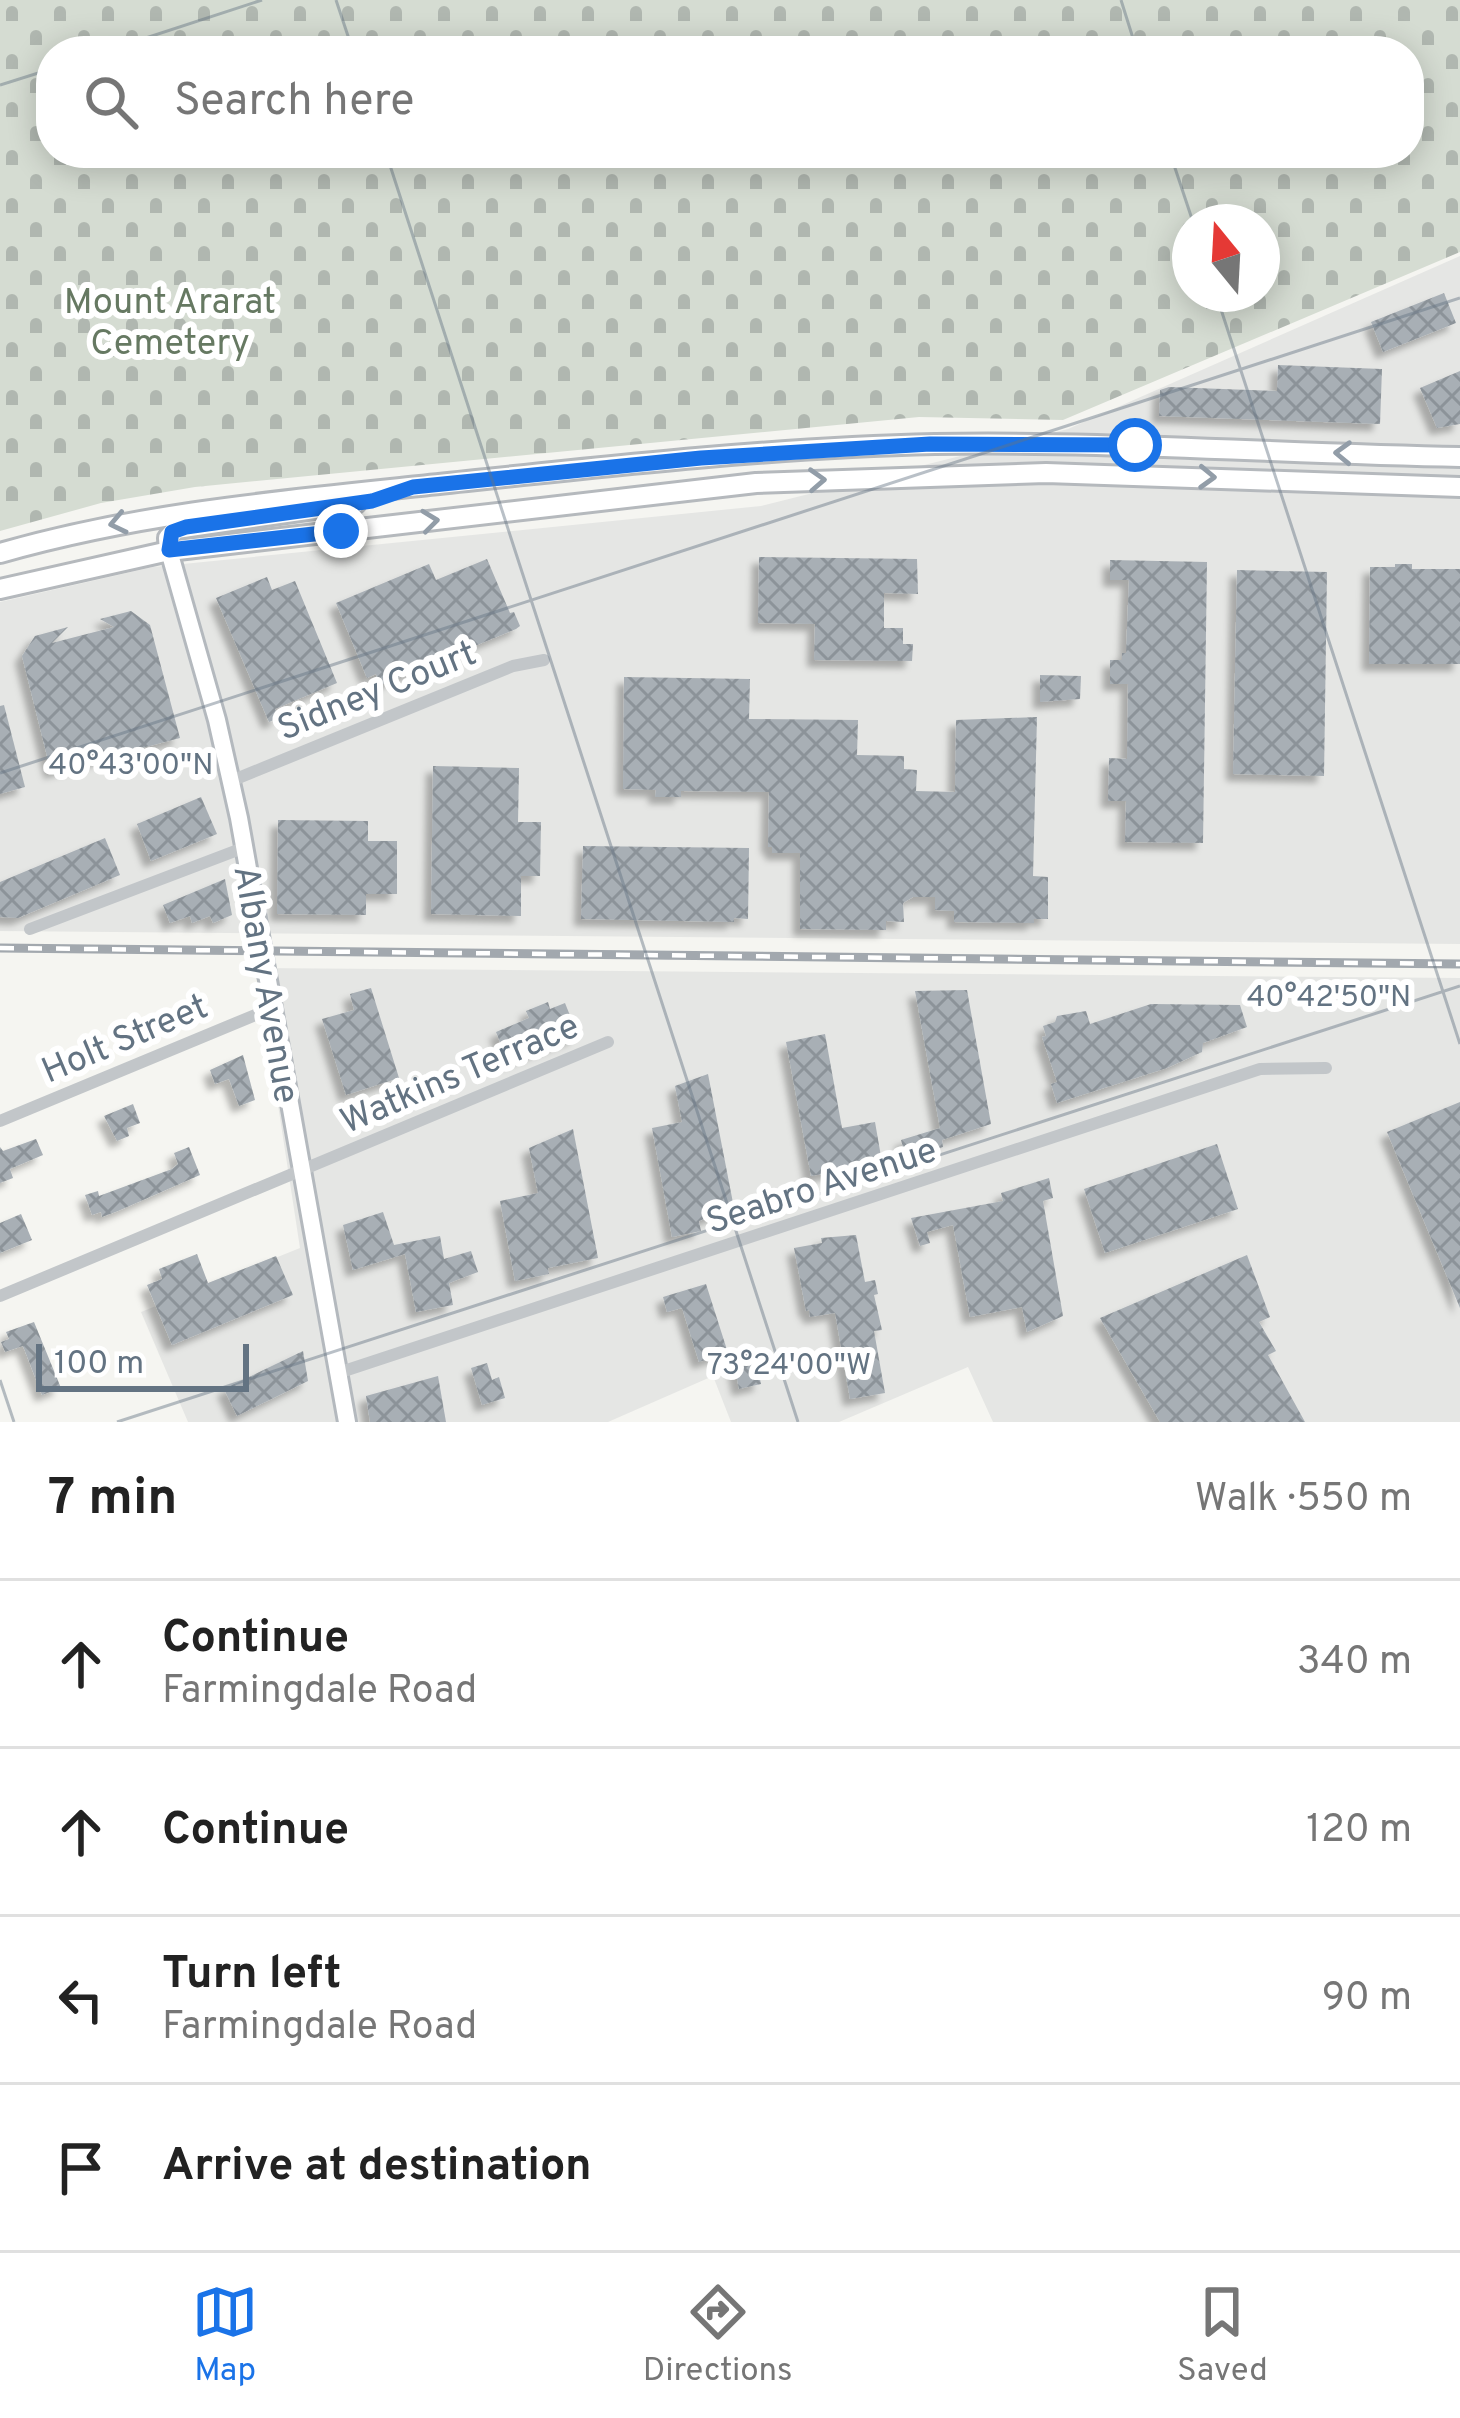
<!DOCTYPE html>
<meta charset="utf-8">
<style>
:root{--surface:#fff;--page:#f6f6f6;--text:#222;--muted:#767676;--line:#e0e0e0;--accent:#1a73e8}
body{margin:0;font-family:Overpass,sans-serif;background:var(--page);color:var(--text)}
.compass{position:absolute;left:1172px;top:204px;width:108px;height:108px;border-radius:50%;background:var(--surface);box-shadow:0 6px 30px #0003;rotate:342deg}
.scale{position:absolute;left:36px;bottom:30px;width:213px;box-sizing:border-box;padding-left:12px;border:6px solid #637382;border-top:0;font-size:33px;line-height:42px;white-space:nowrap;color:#637382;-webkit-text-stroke:9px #fff;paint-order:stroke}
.stop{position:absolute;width:36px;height:36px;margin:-27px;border:9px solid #1a73e8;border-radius:50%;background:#fff}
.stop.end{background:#1a73e8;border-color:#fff;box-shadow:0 3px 12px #0008}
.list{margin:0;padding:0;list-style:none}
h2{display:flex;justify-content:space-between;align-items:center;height:156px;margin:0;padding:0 48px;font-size:51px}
h2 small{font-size:39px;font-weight:400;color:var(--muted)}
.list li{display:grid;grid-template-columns:78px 1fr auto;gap:36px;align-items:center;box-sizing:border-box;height:168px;padding:0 48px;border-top:3px solid var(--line)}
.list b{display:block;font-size:45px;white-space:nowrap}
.list p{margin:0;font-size:39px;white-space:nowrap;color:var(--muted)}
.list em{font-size:39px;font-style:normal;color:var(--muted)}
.icon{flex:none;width:66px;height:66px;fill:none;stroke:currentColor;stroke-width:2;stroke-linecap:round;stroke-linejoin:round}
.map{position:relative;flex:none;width:1460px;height:1422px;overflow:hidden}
.search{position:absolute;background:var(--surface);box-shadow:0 6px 30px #0003;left:36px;right:36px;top:36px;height:132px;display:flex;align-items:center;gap:30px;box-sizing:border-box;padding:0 42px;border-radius:48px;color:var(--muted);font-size:45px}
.sheet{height:828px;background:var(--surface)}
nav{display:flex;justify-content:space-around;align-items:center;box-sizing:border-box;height:168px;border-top:3px solid var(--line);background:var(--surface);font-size:33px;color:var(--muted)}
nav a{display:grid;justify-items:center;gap:6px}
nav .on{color:var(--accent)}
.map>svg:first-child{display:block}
</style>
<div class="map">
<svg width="1460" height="1422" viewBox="0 0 1460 1422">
<defs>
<pattern id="cemetery-stones" width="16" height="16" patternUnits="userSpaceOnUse" patternTransform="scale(3)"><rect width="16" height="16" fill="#d5dcd2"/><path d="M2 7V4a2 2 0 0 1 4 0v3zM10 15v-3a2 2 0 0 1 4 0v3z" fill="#b0b7b0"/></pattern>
<pattern id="building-cross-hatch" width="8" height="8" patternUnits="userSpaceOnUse" patternTransform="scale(3)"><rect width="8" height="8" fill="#a8afb5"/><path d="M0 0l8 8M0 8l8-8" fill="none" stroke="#8c9399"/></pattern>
<filter id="shadow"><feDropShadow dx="-7" dy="7" stdDeviation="3" flood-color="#0004"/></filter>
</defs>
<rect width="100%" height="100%" fill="#f5f5f1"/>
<g fill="#e5e6e4">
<path d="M1460 256V944L0 931V602L153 567 761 506 1068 429Z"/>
<path d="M257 968 1460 978V1422H993L968 1367 839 1422H731L713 1376 608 1422H188L141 1312 300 1248Z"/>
</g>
<path fill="url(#cemetery-stones)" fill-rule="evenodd" d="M0 0H1460V252L1063 420 919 417 195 487 101 503 0 531ZM51 51H1409V153H51ZM1190 222H1262V294H1190Z"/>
<g fill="url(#building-cross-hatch)" filter="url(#shadow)">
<path d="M1444 293 1456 323 1383 352 1371 322Z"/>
<path d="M1278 365 1382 369 1380 424 1159 416 1160 390 1169 387 1277 391Z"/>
<path d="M1460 371V424L1437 428 1420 388Z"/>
<path d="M759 557 917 559 918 594 884 593V628H903V644H913L912 661 814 660 815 624 758 623Z"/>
<path d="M487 559 510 613 514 612 520 626 516 629 380 685 376 674 367 678 336 603 429 564 436 580Z"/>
<path d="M1110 560 1207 562 1203 843 1125 842 1126 801H1108L1109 758 1127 759 1128 684H1110V660H1122V653H1126L1129 580H1110Z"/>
<path d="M1395 564H1412V569H1460V664H1369L1370 567H1395Z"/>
<path d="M1237 570 1327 572 1324 776 1233 774Z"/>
<path d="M267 577 272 590 295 581 337 683 275 709 279 718 269 722 216 598Z"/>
<path d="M131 611 150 625 180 738 51 772 22 656 35 636 68 627 52 643 114 627 100 619Z"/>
<path d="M1040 675 1081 676 1080 699 1040 702Z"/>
<path d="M624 677 750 679 749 719 858 720 857 755 904 756V769L917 770 916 791 955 792 956 720 1037 717 1033 876 1048 877V919H1034V923L954 922V911L935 910V897H913L903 903 904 922 886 921V930L800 929V853H772V847H768L769 792 681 791V797H655L656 790 623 789Z"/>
<path d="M4 705 25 787 0 794V706Z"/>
<path d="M433 766 519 768 518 822H541L540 876H521V916L431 914Z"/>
<path d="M201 797 217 834 151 861 137 824Z"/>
<path d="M278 820 368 821V841H397V894H366V915L277 914Z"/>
<path d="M105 838 120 875 18 918 0 917V882Z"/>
<path d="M583 846 749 848 748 919 734 918V922L581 919Z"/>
<path d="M225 879 232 915 213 923 210 916 192 923 190 916 170 923 163 905Z"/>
<path d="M371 988 399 1078 346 1095 322 1019 354 1010 350 994Z"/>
<path d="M967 990 991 1124 942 1140 943 1147 906 1159 901 1140 940 1128 915 991Z"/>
<path d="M548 1002 550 1009 565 1003 577 1033 575 1037 508 1062 496 1032 529 1018 526 1011Z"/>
<path d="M1151 1004 1240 1005 1247 1027 1203 1043 1202 1052 1167 1068 1057 1103 1051 1084 1057 1082 1042 1037 1046 1036 1043 1026 1055 1022 1057 1016 1086 1011 1090 1024Z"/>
<path d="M825 1034 842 1128 875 1122 883 1168 852 1177 851 1169 811 1176 786 1042Z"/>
<path d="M243 1055 255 1100 239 1106 229 1079 215 1084 210 1070Z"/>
<path d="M708 1074 734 1208 699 1221 701 1231 672 1237 652 1128 682 1122 675 1086Z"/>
<path d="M1460 1102V1308L1387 1132Z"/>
<path d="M133 1104 140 1123 127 1128 129 1136 117 1141 104 1116Z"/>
<path d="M573 1129 598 1258 548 1268 549 1274 515 1281 500 1201 538 1193 529 1148Z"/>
<path d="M36 1139 43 1155 10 1169 13 1178 0 1183V1147L3 1151Z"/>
<path d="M1217 1144 1238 1209 1105 1253 1084 1189Z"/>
<path d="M189 1147 200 1175 118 1211 102 1217 101 1212 92 1215 85 1195 98 1191 99 1196 172 1169 178 1164 174 1153Z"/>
<path d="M1049 1178 1053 1198 1043 1201 1063 1316 1027 1332 1022 1307 970 1317 953 1225 927 1232 930 1243 920 1246 911 1218 1003 1201 1001 1193Z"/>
<path d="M383 1212 394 1245 440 1236 444 1259 471 1251 478 1272 449 1283 453 1305 416 1312 405 1254 353 1270 343 1225Z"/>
<path d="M21 1214 32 1240 0 1253V1223Z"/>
<path d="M856 1235 865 1282 875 1280 878 1294 874 1295 882 1330 874 1331 885 1393 850 1399 835 1313 810 1317 809 1310 806 1311 794 1248 822 1243 821 1238Z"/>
<path d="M197 1254 208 1283 276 1256 293 1295 172 1345 147 1285 162 1279 159 1269Z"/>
<path d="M1247 1255 1270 1317 1259 1322 1276 1351 1268 1355 1305 1422H1160L1100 1318Z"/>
<path d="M706 1284 728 1353 699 1362 682 1308 667 1312 663 1297Z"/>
<path d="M34 1322 61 1388 42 1395 23 1346 5 1352 1 1342 9 1339 6 1332Z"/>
<path d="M754 1349 761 1384 739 1389 732 1354Z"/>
<path d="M303 1351 308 1381 237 1416 224 1389Z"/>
<path d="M487 1363 492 1380 499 1377 505 1398 482 1405 471 1368Z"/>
<path d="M438 1376 446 1422H370L366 1396Z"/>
</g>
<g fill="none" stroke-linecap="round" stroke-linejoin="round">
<g stroke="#b4b9be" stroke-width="22">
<path id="secondary" d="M169 551 217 720 239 818 347 1422"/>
</g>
<g stroke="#b5b9bd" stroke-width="24">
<g id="primary">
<path d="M169 551 168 538 176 529 356 503"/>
<path d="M0 553C140 513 276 501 420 486 591 468 762 448 935 444 1110 441 1285 454 1460 457"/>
<path d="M0 589 169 551 756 483 1046 473 1460 487"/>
</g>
</g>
<g stroke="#c2c6c9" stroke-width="12">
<path d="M231 781 513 666 544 660"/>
<path d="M30 929 243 848"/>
<path d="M0 1121 272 1008"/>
<path d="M0 1296 608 1042"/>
<path d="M338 1373 1260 1069 1326 1068"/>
</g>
<use href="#secondary" stroke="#fff" stroke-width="16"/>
<use href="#primary" stroke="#fff" stroke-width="18"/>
<g stroke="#a2a8ae" stroke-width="9">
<path id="rail" d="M0 948 1460 964"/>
</g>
<use href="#rail" stroke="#fff" stroke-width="4.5" stroke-dasharray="14" stroke-linecap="butt"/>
</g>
<defs><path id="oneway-chevron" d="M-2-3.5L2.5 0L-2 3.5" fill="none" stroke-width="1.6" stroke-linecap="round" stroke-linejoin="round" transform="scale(3)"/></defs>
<g stroke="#929da8">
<use href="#oneway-chevron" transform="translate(1343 453) rotate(-178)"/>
<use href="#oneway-chevron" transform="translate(1207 477) rotate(2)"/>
<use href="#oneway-chevron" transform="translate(817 480) rotate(-3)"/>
<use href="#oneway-chevron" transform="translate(430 521) rotate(-7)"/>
<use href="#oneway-chevron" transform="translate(118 523) rotate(168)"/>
</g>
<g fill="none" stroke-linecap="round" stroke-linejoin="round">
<path stroke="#1a73e8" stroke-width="15" d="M341 531 169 550 172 532 186 527 372 501 413 487 701 458 930 444 1135 445"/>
</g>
<path fill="none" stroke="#637382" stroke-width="3" stroke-opacity="0.45" d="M336 0 353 51M1121 0 1137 51M106 51 262 0M0 85 51 69M386 153 798 1422M1170 153 1193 222M1216 294 1460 1044M0 773 1460 298M0 1380 14 1422M117 1422 1460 986"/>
<g text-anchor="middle" stroke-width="12" stroke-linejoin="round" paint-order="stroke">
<g font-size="36" fill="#667962" stroke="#fff">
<text x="170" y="313">Mount Ararat<tspan x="170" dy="41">Cemetery</tspan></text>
</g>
<g font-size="36" fill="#637382" stroke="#fff">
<text transform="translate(376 689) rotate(-22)" y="13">Sidney Court</text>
<text transform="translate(268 984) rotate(80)" y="13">Albany Avenue</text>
<text transform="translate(124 1037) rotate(-23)" y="13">Holt Street</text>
<text transform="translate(459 1072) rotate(-23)" y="13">Watkins Terrace</text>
<text transform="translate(821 1184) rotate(-18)" y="13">Seabro Avenue</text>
</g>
</g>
<g font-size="30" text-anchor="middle" fill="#637382" stroke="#fff" stroke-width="12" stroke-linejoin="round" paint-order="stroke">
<text x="131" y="774">40°43'00"N</text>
<text x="1329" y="1006">40°42'50"N</text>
<text x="789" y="1374">73°24'00"W</text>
</g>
</svg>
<svg class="compass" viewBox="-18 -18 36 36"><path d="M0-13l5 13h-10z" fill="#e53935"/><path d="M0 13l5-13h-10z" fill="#767676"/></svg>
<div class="scale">100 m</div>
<div class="stop" style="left:1135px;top:445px"></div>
<div class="stop end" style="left:341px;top:531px"></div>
<div class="search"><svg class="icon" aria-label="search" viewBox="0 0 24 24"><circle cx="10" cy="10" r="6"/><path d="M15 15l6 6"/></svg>Search here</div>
</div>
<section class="sheet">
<h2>7 min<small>Walk · 550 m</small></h2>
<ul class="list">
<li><svg class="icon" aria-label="ahead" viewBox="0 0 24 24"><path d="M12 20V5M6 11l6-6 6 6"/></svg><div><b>Continue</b><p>Farmingdale Road</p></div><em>340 m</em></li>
<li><svg class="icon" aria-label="ahead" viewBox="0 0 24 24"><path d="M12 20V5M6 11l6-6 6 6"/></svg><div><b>Continue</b></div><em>120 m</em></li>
<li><svg class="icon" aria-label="left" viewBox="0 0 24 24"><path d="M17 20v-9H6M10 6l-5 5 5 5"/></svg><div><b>Turn left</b><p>Farmingdale Road</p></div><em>90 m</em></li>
<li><svg class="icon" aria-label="arrive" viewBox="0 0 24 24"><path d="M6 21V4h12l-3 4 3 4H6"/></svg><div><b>Arrive at destination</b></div></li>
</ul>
</section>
<nav>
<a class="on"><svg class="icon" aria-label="map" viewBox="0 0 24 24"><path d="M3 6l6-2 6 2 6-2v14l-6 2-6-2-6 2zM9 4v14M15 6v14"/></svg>Map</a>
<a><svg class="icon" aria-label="directions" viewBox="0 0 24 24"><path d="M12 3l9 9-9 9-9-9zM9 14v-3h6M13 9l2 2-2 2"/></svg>Directions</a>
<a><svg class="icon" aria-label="saved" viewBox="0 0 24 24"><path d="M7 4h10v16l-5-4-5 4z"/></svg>Saved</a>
</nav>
